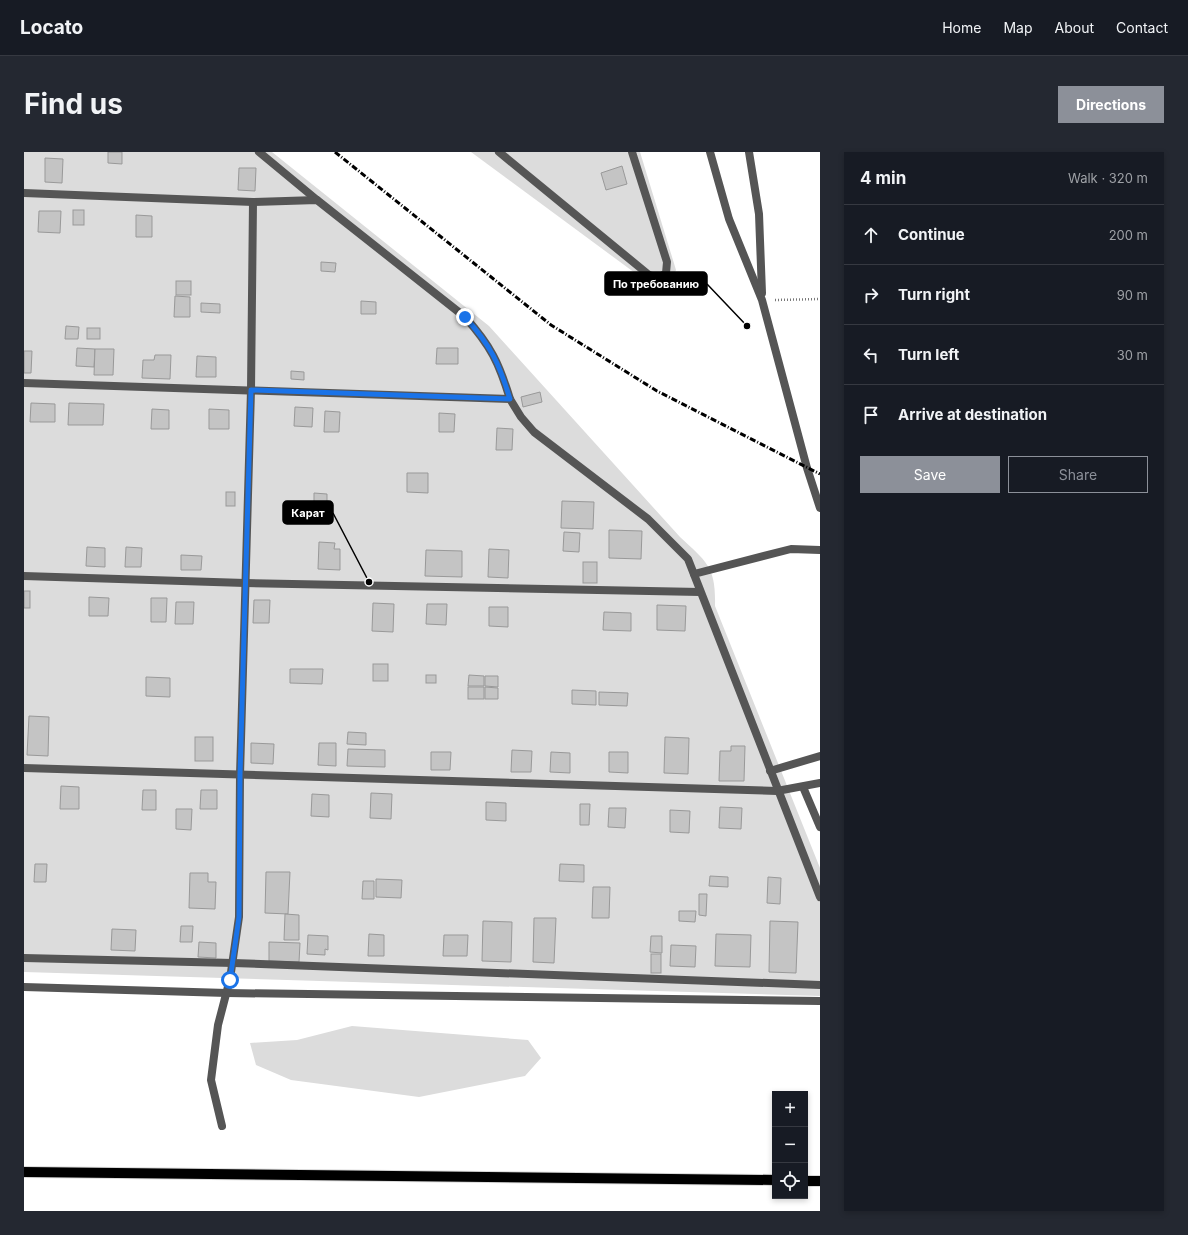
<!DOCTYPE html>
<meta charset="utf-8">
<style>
:root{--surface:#171b24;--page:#242831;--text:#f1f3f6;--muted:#9ea1a6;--line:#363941;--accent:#8c9099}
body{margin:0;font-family:Inter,sans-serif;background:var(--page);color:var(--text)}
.controls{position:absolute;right:12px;bottom:12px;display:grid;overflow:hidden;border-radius:0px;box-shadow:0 2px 6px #0003}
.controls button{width:36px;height:36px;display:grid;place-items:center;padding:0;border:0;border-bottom:1px solid var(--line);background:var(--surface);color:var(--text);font:20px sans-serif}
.stop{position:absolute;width:12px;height:12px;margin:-9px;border:3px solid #1a73e8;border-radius:50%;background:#fff}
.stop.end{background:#1a73e8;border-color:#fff;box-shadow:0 1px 4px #0008}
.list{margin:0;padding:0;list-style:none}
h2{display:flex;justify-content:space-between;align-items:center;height:52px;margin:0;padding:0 16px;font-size:17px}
h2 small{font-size:13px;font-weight:400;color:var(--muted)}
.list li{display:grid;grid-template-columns:26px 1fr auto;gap:12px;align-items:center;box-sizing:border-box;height:60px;padding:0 16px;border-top:1px solid var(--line)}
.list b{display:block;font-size:15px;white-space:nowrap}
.list em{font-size:13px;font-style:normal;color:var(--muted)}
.actions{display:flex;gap:8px;padding:12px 16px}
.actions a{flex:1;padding:9px 0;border:1px solid var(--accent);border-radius:0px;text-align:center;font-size:14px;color:var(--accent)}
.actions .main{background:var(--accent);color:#fff}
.icon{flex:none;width:22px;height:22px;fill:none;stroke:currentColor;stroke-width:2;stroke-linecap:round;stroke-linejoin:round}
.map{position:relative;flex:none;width:796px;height:1059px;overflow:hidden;border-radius:0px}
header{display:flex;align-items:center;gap:24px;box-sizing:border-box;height:56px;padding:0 20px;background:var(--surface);border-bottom:1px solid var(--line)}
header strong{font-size:19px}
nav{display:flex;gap:22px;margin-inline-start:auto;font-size:14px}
.intro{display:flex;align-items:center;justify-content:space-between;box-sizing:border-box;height:96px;padding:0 24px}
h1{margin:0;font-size:28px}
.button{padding:10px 18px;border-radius:0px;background:var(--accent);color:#fff;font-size:14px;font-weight:700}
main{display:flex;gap:24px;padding:0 24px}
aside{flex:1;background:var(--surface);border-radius:0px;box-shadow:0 2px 6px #0003}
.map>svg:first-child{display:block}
</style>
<header>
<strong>Locato</strong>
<nav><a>Home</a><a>Map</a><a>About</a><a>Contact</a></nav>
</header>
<div class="intro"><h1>Find us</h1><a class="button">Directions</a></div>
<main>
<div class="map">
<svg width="796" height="1059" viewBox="0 0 796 1059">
<rect width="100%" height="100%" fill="#fff"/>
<g fill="#dcdcdc">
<path d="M0 0H248L465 174 656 385C683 410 692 415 691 454L796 716V844L0 820Z"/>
<path d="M447 0H616L652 118 646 133 630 135Z"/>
<path d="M328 874 504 888 517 906 501 924 395 945 267 928 232 913 226 891 273 888Z"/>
</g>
<g fill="#c4c4c4" stroke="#999">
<path d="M84 0H98V12L84 11Z"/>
<path d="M21 6 39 7 38 31 21 30Z"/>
<path d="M598 14 603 32 582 38 577 21Z"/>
<path d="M215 16H232L231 39 214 38Z"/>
<rect x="49" y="58" width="11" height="15"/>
<path d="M15 59H37L36 81 14 80Z"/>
<path d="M112 63 128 64V85H112Z"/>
<path d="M297 110 312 111 311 120 297 119Z"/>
<rect x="152" y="129" width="15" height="14"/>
<path d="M151 144 166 145V165H150Z"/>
<path d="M337 149 352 150V162H337Z"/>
<path d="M177 151 196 152V161L177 160Z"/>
<path d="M42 174 55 175 54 187H41Z"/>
<rect x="63" y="176" width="13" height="11"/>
<path d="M53 196 71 197 70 215 52 214Z"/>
<path d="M413 196H434V212H412Z"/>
<path d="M71 197H90L89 223H70Z"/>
<path d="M0 199H8L7 221H0Z"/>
<path d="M131 203H147L146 227 118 226 119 208H130Z"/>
<path d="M173 204 192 205V225H172Z"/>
<path d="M267 219 280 220V228L267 227Z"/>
<path d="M516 240 518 250 499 255 497 245Z"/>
<path d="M7 251 31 252V270H6Z"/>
<path d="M45 251 80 252 79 273H44Z"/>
<path d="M271 255 289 256 288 275 270 274Z"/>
<path d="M128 257 145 258V277H127Z"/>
<path d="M185 257 205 258V277H185Z"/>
<path d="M301 259 316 260 315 280H300Z"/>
<path d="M415 261 431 262 430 280H415Z"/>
<path d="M473 276 489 277 488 298H472Z"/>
<path d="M383 321H404V341L383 340Z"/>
<rect x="202" y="340" width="9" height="14"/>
<path d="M290 341 303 342V358L290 357Z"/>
<path d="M538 349 570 350 569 377 537 376Z"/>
<path d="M585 378 618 379 617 407 585 406Z"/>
<path d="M540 380 556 381 555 400 539 399Z"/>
<path d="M295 390 311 391 310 397H316V418L294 417Z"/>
<path d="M63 395 81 396V415L62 414Z"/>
<path d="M102 395 118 396 117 415H101Z"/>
<path d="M465 397 485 398 484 426 464 425Z"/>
<path d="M402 398 438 399V425L401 424Z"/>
<path d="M157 403 178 404 177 418H157Z"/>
<rect x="559" y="410" width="14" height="21"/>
<rect x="0" y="439" width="6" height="17"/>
<path d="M65 445 85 446 84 464H65Z"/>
<path d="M127 446H143L142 470H127Z"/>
<path d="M230 448H246L245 471H229Z"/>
<path d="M152 450H170L169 472H151Z"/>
<path d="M349 451 370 452 369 480 348 479Z"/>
<path d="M403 452H423L422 473 402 472Z"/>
<path d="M633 453 662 454 661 479 633 478Z"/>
<path d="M465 455H484V475L465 474Z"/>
<path d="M580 460 607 461V479L579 478Z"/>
<rect x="349" y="512" width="15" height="17"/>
<path d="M266 517H299L298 532 266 531Z"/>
<rect x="402" y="523" width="10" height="8"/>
<path d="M445 523 460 524V534H444Z"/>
<path d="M461 524H474V535L461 534Z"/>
<path d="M122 525 146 526V545L122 544Z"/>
<rect x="444" y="535" width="16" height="12"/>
<path d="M461 535 474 536V547H461Z"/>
<path d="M548 538 572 539V553L548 552Z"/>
<path d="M575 540 604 541 603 554 575 553Z"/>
<path d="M5 564 25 565 24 604 3 603Z"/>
<path d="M324 580 342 581V593L323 592Z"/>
<rect x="171" y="585" width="18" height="24"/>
<path d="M641 585 665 586 664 622 640 621Z"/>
<path d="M227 591 250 592 249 612 227 611Z"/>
<path d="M295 591H312V614L294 613Z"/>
<path d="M707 594H721L720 629H695L696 599H707Z"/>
<path d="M324 597 361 598V615L323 614Z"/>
<path d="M488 598 508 599 507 620H487Z"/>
<path d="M407 600H427L426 618H407Z"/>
<path d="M527 600 546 601V621L526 620Z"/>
<path d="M585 600H604V621L585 620Z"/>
<path d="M37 634 55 635V657H36Z"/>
<path d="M119 638H132V658H118Z"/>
<path d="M177 638H193V657H176Z"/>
<path d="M347 641 368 642 367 667 346 666Z"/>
<path d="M288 642 305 643V665L287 664Z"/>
<path d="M462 650 482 651V669L462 668Z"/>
<path d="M556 652H566L565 673H556Z"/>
<path d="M696 655 718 656 717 677 695 676Z"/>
<path d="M585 656H602L601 676 584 675Z"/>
<path d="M152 657H168L167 678 152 677Z"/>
<path d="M646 658 666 659 665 681 646 680Z"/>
<path d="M11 712H23L22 730H10Z"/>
<path d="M536 712 560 713V730L535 729Z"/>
<path d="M242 720H266L264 762 241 761Z"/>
<path d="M166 721H184V730H192L191 757 165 756Z"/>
<path d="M686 724 704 725V735L685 734Z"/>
<path d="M744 725 757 726 756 752 743 751Z"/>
<path d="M352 727 378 728 377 746 352 745Z"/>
<path d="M339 729H350V747H338Z"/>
<path d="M569 735H586L585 766H568Z"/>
<path d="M675 742H683L682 764 675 763Z"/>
<path d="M655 759H672L671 770 655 769Z"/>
<path d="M261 762 275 763V788H260Z"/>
<path d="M510 766H532L530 811 509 810Z"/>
<path d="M459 769 488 770 487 810 458 809Z"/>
<path d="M746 769 774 770 772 821 745 820Z"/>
<path d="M157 774H169L168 790H156Z"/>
<path d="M88 777 112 778 111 799 87 798Z"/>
<path d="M345 782 360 783V804H344Z"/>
<path d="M692 782 727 783 726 815 691 814Z"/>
<path d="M284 783 304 784V798L301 797V803L283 802Z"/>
<path d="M420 783H444L443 804H419Z"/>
<path d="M627 784H638V801L626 800Z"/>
<path d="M175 790 192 791V806L174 805Z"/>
<path d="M245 790 276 791 275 810 245 809Z"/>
<path d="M647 793 672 794 671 815 646 814Z"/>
<rect x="627" y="802" width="10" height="19"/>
</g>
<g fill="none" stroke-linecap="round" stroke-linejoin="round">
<g stroke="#dbdbdb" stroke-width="12">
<g id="primary">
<path d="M0 1020 751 1028"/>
<path d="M781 1029H796"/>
</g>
</g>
<path stroke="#777" stroke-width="2.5" stroke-dasharray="1 2" stroke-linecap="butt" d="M751 148 796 147"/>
<g stroke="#555" stroke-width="8">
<path d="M235 0 293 48"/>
<path d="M475 0 625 123 635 126 642 121 643 110 608 0"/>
<path d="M0 41 229 50 293 48 441 165C467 194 475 211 486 247"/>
<path d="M0 231 486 247 497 265 510 280 624 367 664 407 796 745"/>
<path d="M670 422 767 397 796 398"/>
<path d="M0 424 221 431 676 440"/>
<path d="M0 616 753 639 796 631"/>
<path d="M746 619 796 604"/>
<path d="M779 635 796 675"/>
<path d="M0 806 209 811 796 833"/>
<path d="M0 835 203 841 796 849"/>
<path d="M198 974 187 928 194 873 206 827 215 765 216 623 227 238 229 50"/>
</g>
<g stroke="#555" stroke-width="8">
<path d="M686 0 705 67 738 148 783 316 796 356"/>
<path d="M725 0 735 62 738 141"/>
</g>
<use href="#primary" stroke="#000" stroke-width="10"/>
<path stroke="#000" stroke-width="3" stroke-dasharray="6 2 1 2" stroke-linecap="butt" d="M311 0 527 173 633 239 796 322"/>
</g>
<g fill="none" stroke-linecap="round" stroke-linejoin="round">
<path stroke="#1a73e8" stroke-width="5" d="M206 828 215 765 216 623 227 238 486 247C475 211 467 194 441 165"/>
</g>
<path fill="none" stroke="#000" stroke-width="1.5" d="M723 174L683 132M345 430L309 361"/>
<g fill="#000" stroke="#fff" stroke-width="1.5">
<circle cx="723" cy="174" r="4"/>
<circle cx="345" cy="430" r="4"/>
</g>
<g fill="#000" stroke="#000" stroke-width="1.5">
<rect x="581" y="120" width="102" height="23" rx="4"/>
<rect x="259" y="349" width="50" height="23" rx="4"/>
</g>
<g font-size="11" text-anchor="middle" font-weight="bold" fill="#fff">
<text x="632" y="136">По требованию</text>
<text x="284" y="365">Карат</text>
</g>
</svg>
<div class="controls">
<button>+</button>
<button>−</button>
<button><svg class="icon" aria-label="locate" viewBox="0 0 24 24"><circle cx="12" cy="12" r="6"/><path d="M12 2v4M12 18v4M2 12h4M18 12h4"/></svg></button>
</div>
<div class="stop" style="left:206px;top:828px"></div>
<div class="stop end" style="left:441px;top:165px"></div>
</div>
<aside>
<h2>4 min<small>Walk · 320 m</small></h2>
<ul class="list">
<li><svg class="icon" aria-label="ahead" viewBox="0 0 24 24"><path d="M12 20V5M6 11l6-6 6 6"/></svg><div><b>Continue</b></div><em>200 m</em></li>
<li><svg class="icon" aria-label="right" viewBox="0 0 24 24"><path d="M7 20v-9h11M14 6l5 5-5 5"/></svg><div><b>Turn right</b></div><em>90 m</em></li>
<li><svg class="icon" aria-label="left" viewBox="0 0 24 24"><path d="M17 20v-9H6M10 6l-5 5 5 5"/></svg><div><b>Turn left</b></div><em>30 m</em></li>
<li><svg class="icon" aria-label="arrive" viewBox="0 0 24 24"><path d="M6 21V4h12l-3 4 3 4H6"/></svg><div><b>Arrive at destination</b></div></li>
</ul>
<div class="actions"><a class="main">Save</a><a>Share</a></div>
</aside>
</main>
